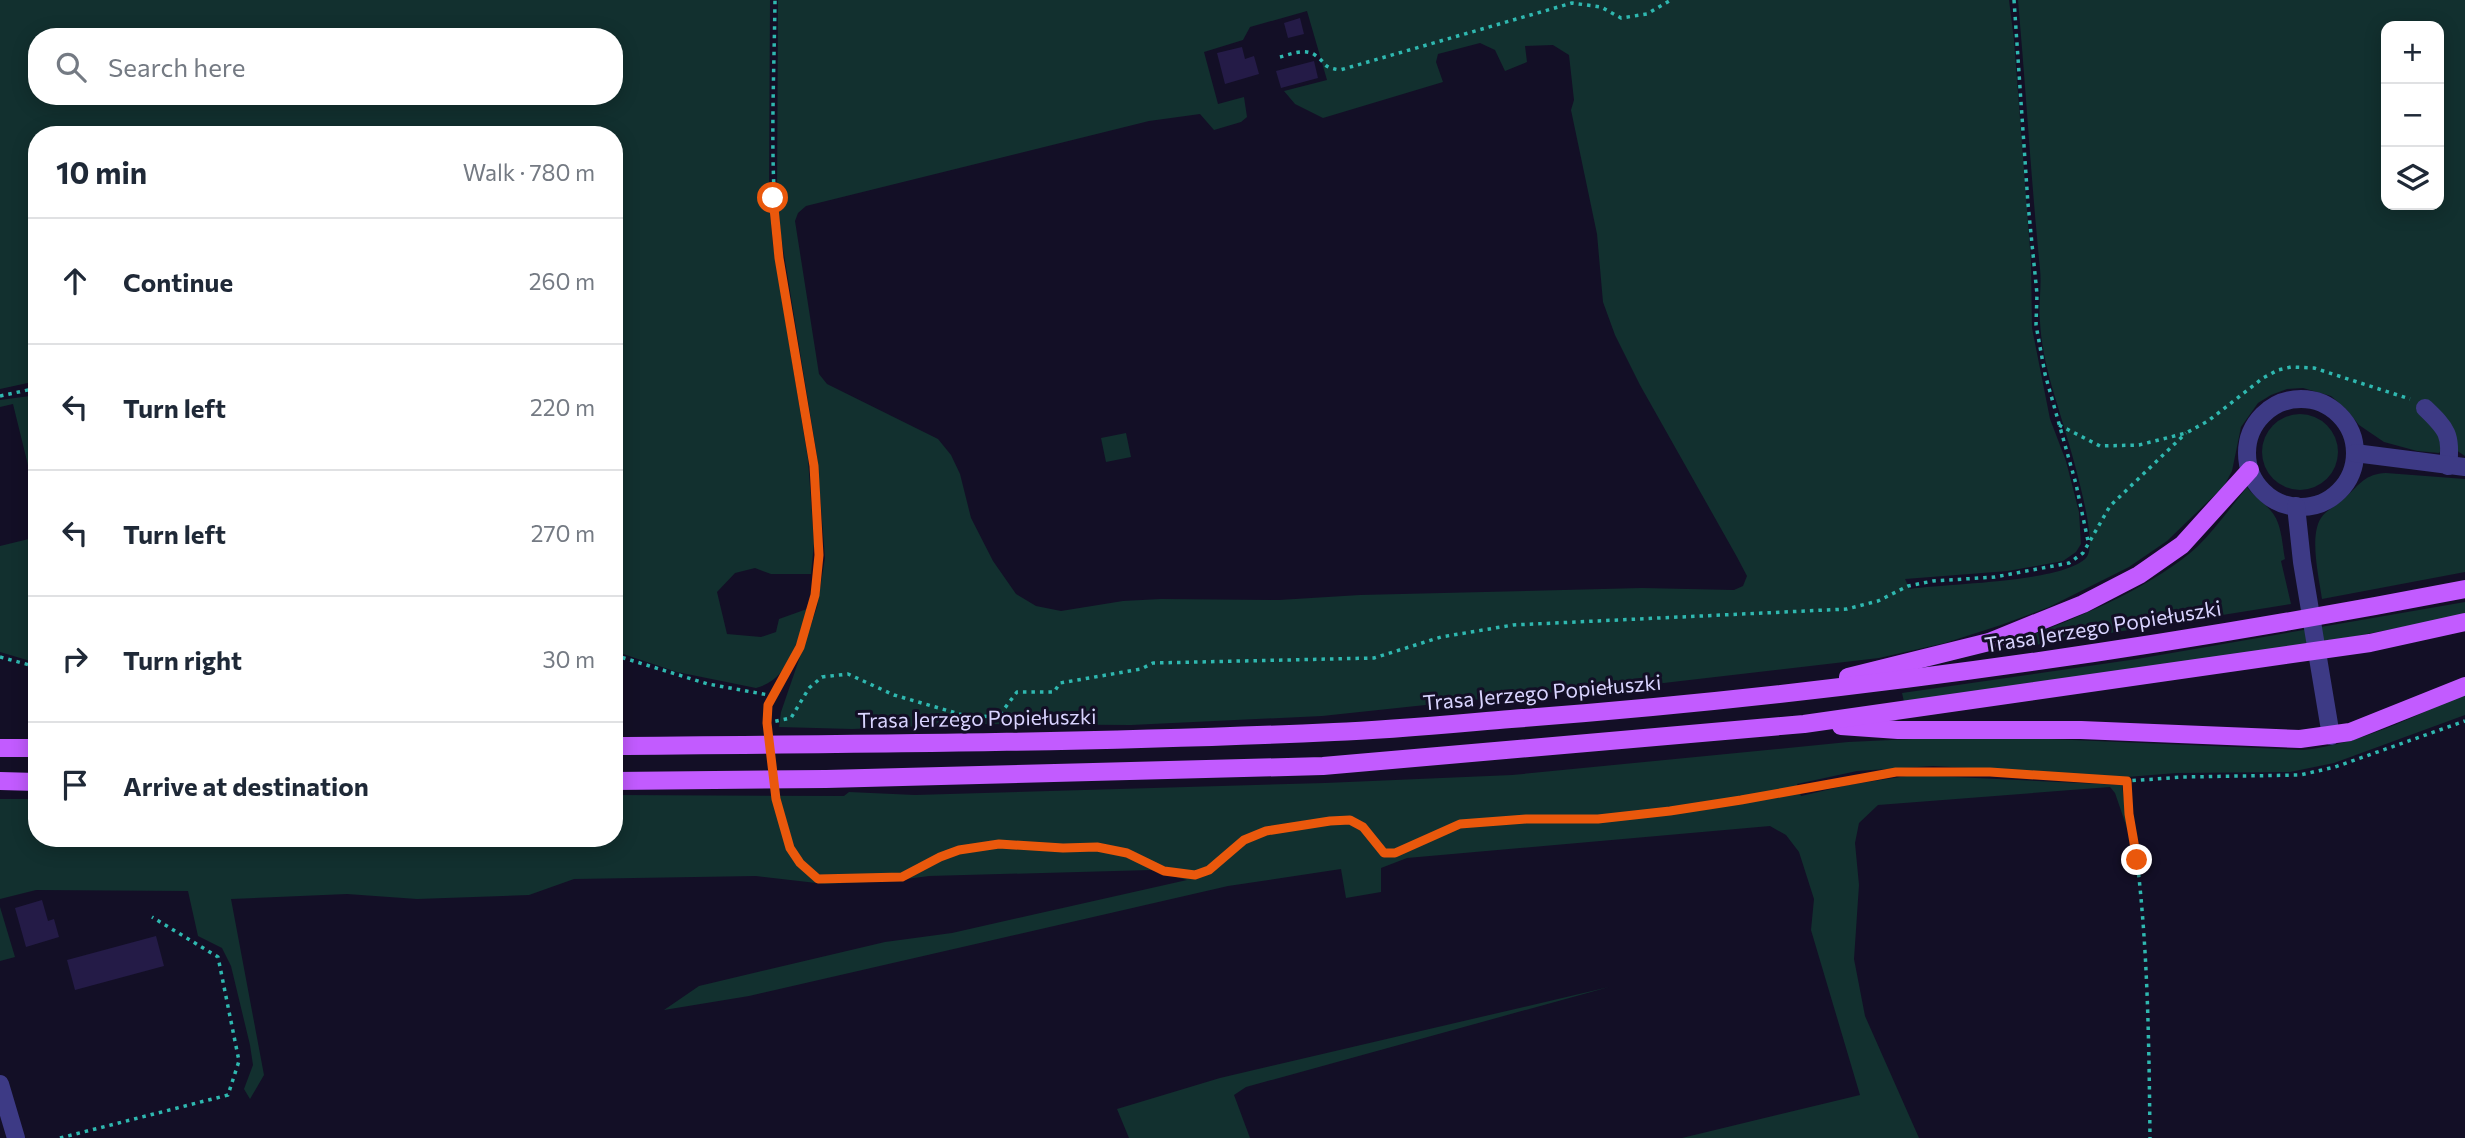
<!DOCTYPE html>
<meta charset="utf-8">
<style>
:root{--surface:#fff;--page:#f6f6f7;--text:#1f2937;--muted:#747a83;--line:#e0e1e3}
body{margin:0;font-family:Commissioner,sans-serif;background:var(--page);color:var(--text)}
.controls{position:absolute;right:21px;top:21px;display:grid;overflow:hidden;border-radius:14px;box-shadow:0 4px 18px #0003}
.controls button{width:63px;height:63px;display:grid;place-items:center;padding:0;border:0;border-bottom:2px solid var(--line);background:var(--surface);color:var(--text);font:35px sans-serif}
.stop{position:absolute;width:21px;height:21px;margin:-16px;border:5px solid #ea580c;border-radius:50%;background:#fff}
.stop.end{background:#ea580c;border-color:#fff;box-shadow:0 2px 7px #0008}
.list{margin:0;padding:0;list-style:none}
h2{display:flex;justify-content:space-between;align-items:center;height:91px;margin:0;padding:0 28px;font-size:30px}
h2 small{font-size:23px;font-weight:400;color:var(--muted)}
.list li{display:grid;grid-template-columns:46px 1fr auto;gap:21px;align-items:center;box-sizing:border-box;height:126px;padding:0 28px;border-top:2px solid var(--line)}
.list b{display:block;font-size:26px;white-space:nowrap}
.list em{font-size:23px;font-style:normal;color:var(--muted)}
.icon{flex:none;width:38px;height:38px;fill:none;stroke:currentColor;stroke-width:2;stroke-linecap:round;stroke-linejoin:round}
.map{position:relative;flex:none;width:2465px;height:1138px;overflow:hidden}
.search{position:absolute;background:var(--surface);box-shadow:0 4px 18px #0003;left:28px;top:28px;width:595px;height:77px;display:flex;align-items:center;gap:18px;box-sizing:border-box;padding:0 24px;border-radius:28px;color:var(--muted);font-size:26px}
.panel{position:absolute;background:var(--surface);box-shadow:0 4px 18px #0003;left:28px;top:126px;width:595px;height:721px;border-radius:28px}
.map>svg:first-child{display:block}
</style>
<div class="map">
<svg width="2465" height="1138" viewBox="0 0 2465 1138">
<rect width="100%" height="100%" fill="#130f26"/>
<g fill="#12302f" fill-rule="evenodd">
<path d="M0 0H770L769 200 773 245 808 459 814 543 811 574H771L755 568 735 573 717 592 727 634 761 637 776 632 779 619 807 609C798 639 791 679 756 688L677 672 614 651V135H37V381L0 389ZM37 37H614V96H37Z"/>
<path d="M778 0H2009L2014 40 2031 262 2032 328 2050 419 2066 461 2079 512 2081 544 2076 552 2063 561 2008 571 1905 579 1910 589C1948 583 2061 583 2086 558 2103 541 2057 407 2050 380 2045 361 2041 341 2040 322 2038 305 2042 287 2040 269 2031 180 2026 90 2018 0H2465V456L2456 450 2441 431 2443 448 2439 453 2417 451 2384 442 2359 425 2346 409 2331 396 2303 388 2287 389 2271 395 2258 403 2241 427 2232 471 2224 486 2167 541 2129 567 2049 607 2001 625 1945 643 1879 658 1655 684 1510 696 1322 716 1131 725 973 724 852 729 779 727 781 712 817 607 825 558 817 456 781 236 777 199ZM1307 11 1327 80 1284 91 1295 104 1323 118 1443 82 1436 62 1438 54 1480 43 1495 50 1505 71 1527 62 1525 46 1553 45 1569 55 1574 100 1571 110 1597 234 1603 302 1615 335 1640 385 1737 557 1747 576 1743 586 1734 590 1642 588 1360 595 1279 600 1161 599 1123 601 1061 611 1036 606 1016 594 993 561 971 518 960 474 951 455 938 439 827 384 819 374 795 221 798 213 806 206 1149 121 1200 114 1214 130 1241 122 1247 117 1244 97 1218 104 1204 52 1243 40 1250 27ZM2386 26H2439V205H2386Z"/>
<path d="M30 396 37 402V502L13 404 0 407V400Z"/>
<circle cx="2300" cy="452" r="38"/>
<path d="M1126 433 1131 457 1106 462 1101 438Z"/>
<path d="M2386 473 2465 479V572L2322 599C2319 578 2309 536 2321 518 2327 509 2338 505 2346 497 2360 484 2365 474 2386 473Z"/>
<path d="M2247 487C2254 497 2264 502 2271 511 2282 523 2282 544 2285 559L2281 561 2291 604 2022 647 2021 639C2076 619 2155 586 2198 546 2216 528 2231 507 2247 487Z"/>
<path d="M37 537V663L0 652V546Z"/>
<path d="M2465 602V615L2351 637 1905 706 1902 693 2137 659Z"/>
<path d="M2465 693V715L2334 763 2290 772 2177 773 2127 777 1933 766 1857 771 1797 784 1801 796 1848 785 1913 775 2122 785 2128 831 2115 793 2110 787 1878 805 1859 823 1855 843 1859 885 1854 959 1865 1016 1919 1138H1682L1860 1095 1811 930 1814 899 1799 852 1786 835 1770 826 1407 858 1381 868V892L1346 898 1341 869 1228 886 749 996 664 1010 699 986 885 942 952 933 1187 880 1151 870 929 876 891 881 825 884 756 876 574 879 529 895 417 899 347 894 231 899 264 1075 250 1099 244 1089 253 1065 250 1045 231 966 222 948 198 936 188 891 36 890 0 899V799H37V838H614V795L844 796 849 792 915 795 1325 783 1512 775 1848 742 1913 739 2005 737 2303 750C2361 744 2413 717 2465 693Z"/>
<path d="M0 907 15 957 0 961Z"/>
<path d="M1609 987 1246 1087 1234 1095 1250 1138H1129L1117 1109 1220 1078Z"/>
</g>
<g fill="#241b47">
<path d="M1300 18 1304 34 1288 38 1284 23Z"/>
<path d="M1242 47 1245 59 1254 56 1259 74 1225 84 1217 53Z"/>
<path d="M1314 61 1318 78 1281 88 1276 71Z"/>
<path d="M42 900 48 921 54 919 59 937 26 947 15 908Z"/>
<path d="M156 936 164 966 75 990 67 960Z"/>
</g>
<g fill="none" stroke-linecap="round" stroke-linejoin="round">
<g stroke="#2fb8b0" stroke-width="3.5" stroke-dasharray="3.5 5" stroke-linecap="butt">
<path d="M2014 0 2028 204 2037 294 2036 325 2045 374 2076 484 2088 541"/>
<path d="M1280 57C1291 54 1305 48 1315 55 1328 64 1321 67 1340 70L1572 3 1601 7 1621 18 1647 14 1671 0"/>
<path d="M0 396 37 388"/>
<path d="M2059 425 2100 446 2139 445 2186 433 2208 421 2263 378 2278 370 2291 367 2314 368 2410 399"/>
<path d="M614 655 708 684 774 696"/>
<path d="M0 657 37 667"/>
<path d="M767 723 791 718 809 688 822 677 848 674 894 695 963 715 998 717 1017 692H1054L1060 683 1141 669 1153 663 1374 658 1441 637 1513 625 1847 609 1878 601 1908 586 1933 581 1995 577 2069 563 2083 553 2110 506 2186 433"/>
<path d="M767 730C764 698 788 675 800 648 813 620 819 585 819 554 820 453 791 355 779 255 769 170 774 85 775 0"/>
<path d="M2127 781C2128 808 2134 834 2137 860 2148 952 2149 1046 2150 1138"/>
<path d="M775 796C783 835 789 852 818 879L902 877 940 857 959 850 999 844 1063 848 1097 847 1127 853 1164 871 1195 875 1209 870 1243 840 1266 831 1330 821 1350 820 1363 827 1383 853 1395 854 1460 824 1526 819H1598L1670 811 1741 800 1896 772H1990L2127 781 2183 777 2300 775 2335 767 2465 721"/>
<path d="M60 1138 228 1095 239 1061 218 957 152 917"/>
</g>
<g stroke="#3d3a85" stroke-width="18">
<circle cx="2301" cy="453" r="54"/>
<path d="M2425 408C2447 429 2452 435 2448 466"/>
<path d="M2355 453 2465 467"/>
<path d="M2296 506 2302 562 2331 736"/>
<path d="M0 1084 16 1138"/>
</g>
<g stroke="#c25bff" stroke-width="18">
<path d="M1848 677 1989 642 2083 604 2139 575 2182 545 2250 470"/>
<path d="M1841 726 1898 730H2081L2300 739 2350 732 2465 686"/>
<path d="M614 746C854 744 1094 743 1334 732 1393 730 1452 724 1511 719 1832 695 2150 650 2465 589"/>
<path d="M0 748H37"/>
<path d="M0 781 37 782"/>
<path d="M614 781 826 779 1323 766 1804 724 2370 643 2465 622"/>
</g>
</g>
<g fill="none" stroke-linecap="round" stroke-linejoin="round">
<path stroke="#ea580c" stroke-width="9" d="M773 198 779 258 814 466 819 555 815 595 800 647 768 705 767 723 776 799 790 848 800 863 818 879 902 877 940 857 959 850 999 844 1063 848 1097 847 1127 853 1164 871 1195 875 1209 870 1244 840 1266 831 1330 821 1350 820 1363 827 1384 853H1395L1460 824 1526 819H1598L1670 811 1741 800 1896 772H1990L2127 781 2129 814 2137 860"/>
</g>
<g text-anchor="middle" stroke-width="6" stroke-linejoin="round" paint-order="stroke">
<g font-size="21" fill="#d9d4ff" stroke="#130f26">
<text transform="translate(2103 627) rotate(-9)" y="7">Trasa Jerzego Popiełuszki</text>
<text transform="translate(1542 693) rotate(-5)" y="7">Trasa Jerzego Popiełuszki</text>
<text transform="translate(977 719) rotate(-1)" y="7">Trasa Jerzego Popiełuszki</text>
</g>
</g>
</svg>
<div class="controls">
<button>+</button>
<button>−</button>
<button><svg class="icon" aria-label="layers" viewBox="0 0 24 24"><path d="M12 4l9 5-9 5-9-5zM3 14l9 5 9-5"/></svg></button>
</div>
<div class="stop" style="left:773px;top:198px"></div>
<div class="stop end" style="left:2137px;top:860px"></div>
<div class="search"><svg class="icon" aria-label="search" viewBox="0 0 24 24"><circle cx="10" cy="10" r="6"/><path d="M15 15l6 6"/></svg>Search here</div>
<section class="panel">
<h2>10 min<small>Walk · 780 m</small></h2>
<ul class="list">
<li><svg class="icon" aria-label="ahead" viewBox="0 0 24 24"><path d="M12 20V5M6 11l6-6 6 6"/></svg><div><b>Continue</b></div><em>260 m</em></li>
<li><svg class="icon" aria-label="left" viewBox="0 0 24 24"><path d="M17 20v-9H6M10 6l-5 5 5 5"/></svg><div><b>Turn left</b></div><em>220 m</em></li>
<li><svg class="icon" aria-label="left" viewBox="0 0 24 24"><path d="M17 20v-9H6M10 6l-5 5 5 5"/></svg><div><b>Turn left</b></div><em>270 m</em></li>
<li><svg class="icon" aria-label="right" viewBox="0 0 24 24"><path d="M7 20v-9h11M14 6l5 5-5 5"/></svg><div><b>Turn right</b></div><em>30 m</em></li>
<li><svg class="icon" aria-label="arrive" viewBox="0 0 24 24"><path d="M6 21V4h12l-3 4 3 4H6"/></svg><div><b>Arrive at destination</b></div></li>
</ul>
</section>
</div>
